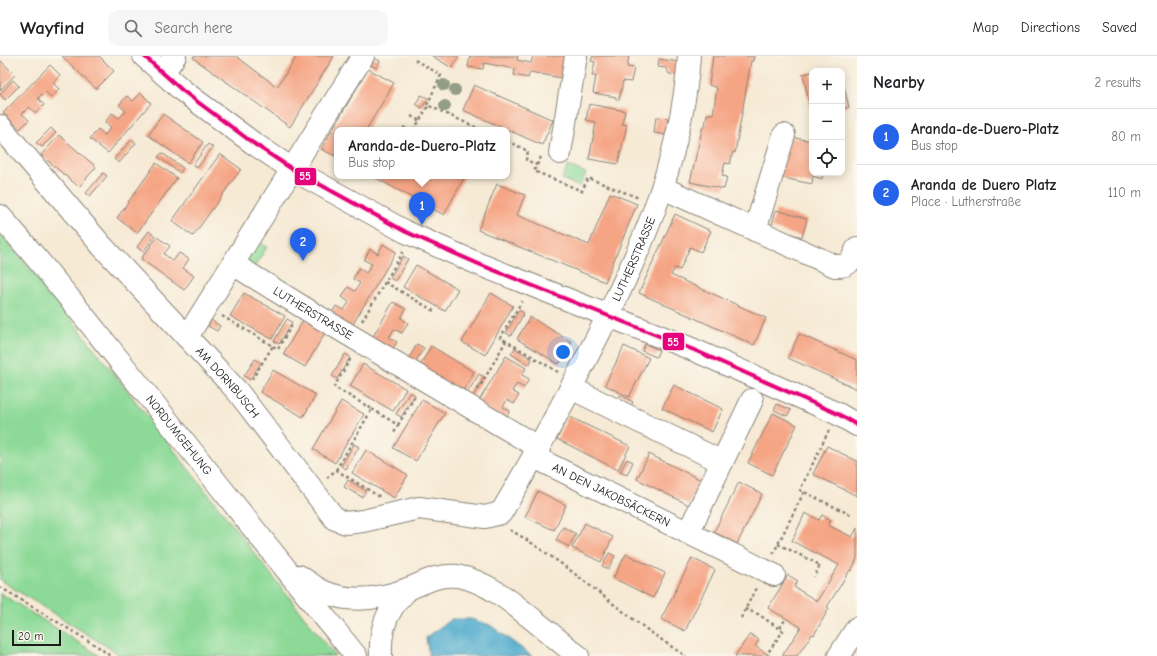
<!DOCTYPE html>
<meta charset="utf-8">
<style>
:root{--surface:#fff;--page:#f6f6f6;--text:#202124;--muted:#757577;--line:#e0e0e0;--accent:#2563eb}
body{margin:0;font-family:"Comic Neue",sans-serif;background:var(--page);color:var(--text)}
.controls{position:absolute;right:12px;top:12px;display:grid;overflow:hidden;border-radius:8px;box-shadow:0 2px 10px #0003}
.controls button{width:36px;height:36px;display:grid;place-items:center;padding:0;border:0;border-bottom:1px solid var(--line);background:var(--surface);color:var(--text);font:20px sans-serif}
.scale{position:absolute;left:12px;bottom:10px;width:49px;box-sizing:border-box;padding-left:4px;border:2px solid #1c1c1c;border-top:0;font-size:11px;line-height:14px;white-space:nowrap;color:#1c1c1c;-webkit-text-stroke:3px #fbf7ec;paint-order:stroke}
.you{position:absolute;left:563px;top:296px;width:14px;height:14px;margin:-10px;border:3px solid #fff;border-radius:50%;background:#1a73e8;box-shadow:0 0 0 6px #1a73e833}
.badge{display:grid;place-items:center;width:26px;height:26px;border-radius:50%;background:var(--accent);color:#fff;font-size:13px;font-weight:700}
.pin{position:absolute;translate:-50% -33px;filter:drop-shadow(0 1px 2px #0008)}
.pin::after{content:'';position:absolute;top:21px;width:14px;height:12px;background:inherit;clip-path:polygon(0 0,100% 0,50% 100%)}
.popup{position:absolute;left:334px;top:71px;width:176px;height:52px;box-sizing:border-box;display:grid;place-content:center;border-radius:8px;background:var(--surface);filter:drop-shadow(0 1px 3px #0005);font-size:13px;white-space:nowrap;color:var(--muted)}
.popup b{font-size:15px;color:var(--text)}
.popup::after{content:'';position:absolute;left:50%;top:100%;margin-left:-8px;border:8px solid transparent;border-top-color:var(--surface)}
.list{margin:0;padding:0;list-style:none}
h2{display:flex;justify-content:space-between;align-items:center;height:52px;margin:0;padding:0 16px;font-size:17px}
h2 small{font-size:13px;font-weight:400;color:var(--muted)}
.list li{display:grid;grid-template-columns:26px 1fr auto;gap:12px;align-items:center;box-sizing:border-box;height:56px;padding:0 16px;border-top:1px solid var(--line)}
.list b{display:block;font-size:15px;white-space:nowrap}
.list p{margin:0;font-size:13px;white-space:nowrap;color:var(--muted)}
.list em{font-size:13px;font-style:normal;color:var(--muted)}
.icon{flex:none;width:22px;height:22px;fill:none;stroke:currentColor;stroke-width:2;stroke-linecap:round;stroke-linejoin:round}
.map{position:relative;flex:none;width:857px;height:600px;overflow:hidden}
header{display:flex;align-items:center;gap:24px;box-sizing:border-box;height:56px;padding:0 20px;background:var(--surface);border-bottom:1px solid var(--line)}
header strong{font-size:19px}
nav{display:flex;gap:22px;margin-inline-start:auto;font-size:14px}
.search{width:280px;height:36px;background:var(--page);display:flex;align-items:center;gap:10px;box-sizing:border-box;padding:0 14px;border-radius:12px;color:var(--muted);font-size:15px}
main{display:flex}
aside{flex:1;background:var(--surface)}
.map>svg:first-child{display:block}
</style>
<header>
<strong>Wayfind</strong>
<div class="search"><svg class="icon" aria-label="search" viewBox="0 0 24 24"><circle cx="10" cy="10" r="6"/><path d="M15 15l6 6"/></svg>Search here</div>
<nav><a>Map</a><a>Directions</a><a>Saved</a></nav>
</header>
<main>
<div class="map">
<svg width="857" height="600" viewBox="0 0 857 600">
<rect width="100%" height="100%" fill="#fbf7ec"/>
<filter id="ink" filterUnits="userSpaceOnUse"><feTurbulence type="fractalNoise" baseFrequency=".025" numOctaves="2"/><feDisplacementMap in="SourceGraphic" scale="8" xChannelSelector="R" yChannelSelector="G"/><feConvolveMatrix kernelMatrix="1 2 1 2 8 2 1 2 1" color-interpolation-filters="sRGB"/></filter>
<filter id="wash" filterUnits="userSpaceOnUse"><feTurbulence type="fractalNoise" baseFrequency=".012" numOctaves="4" result="noise"/><feDisplacementMap in="SourceGraphic" scale="16" xChannelSelector="R" yChannelSelector="G"/><feGaussianBlur stdDeviation="0.9" result="paint"/><feColorMatrix in="noise" values="0 0 0 0 0 0 0 0 0 0 0 0 0 0 0 0 0 1.4 0 .05"/><feComposite in="paint" operator="in"/></filter>
<g filter="url(#wash)">
<rect width="100%" height="100%" fill="#f6ead5"/>
<g fill="#8dda98" stroke="#547b5a">
<path d="M568 110 586 117 580 131 562 123Z"/>
<path d="M0 177 57 245 335 600H120L114 595 0 524Z"/>
<path d="M250 180 267 191 249 219 234 209Z"/>
<path d="M0 537 97 598 99 600H0Z"/>
</g>
<path fill="#4faccd" stroke="#366474" d="M451 563H471L490 569 532 600H429L426 582Z"/>
<g id="blocks">
<g fill="#f5a484">
<path d="M62 0H99L114 15 96 33Z"/>
<path d="M194 0H236L277 31 297 0H334L290 71 193 2Z"/>
<path d="M371 0 380 5 376 12 366 6Z"/>
<path d="M432 0H459L452 12Z"/>
<path d="M470 0H518L517 4 531 7 533 0H565L561 22 530 16 528 22 514 19 515 13 484 7 483 13 468 11Z"/>
<path d="M593 0H629L627 11 634 12 631 26 623 25 619 44 616 43V41L593 37 596 20H592L595 6 591 5Z"/>
<path d="M713 0H754L753 5H751L735 97 733 96 730 108 725 107 722 120 727 121 724 133 690 126 703 70H705L707 58H713L714 52 717 32 709 29Z"/>
<path d="M659 3 680 6 677 19 669 18 666 12 658 11Z"/>
<path d="M0 4 15 19 0 34Z"/>
<path d="M50 9 60 19 53 27 59 33 51 42 45 35 38 42 44 49 36 57 29 51 22 58 29 64 20 73 3 57Z"/>
<path d="M368 13 394 27 366 74H337V101L321 93Z"/>
<path d="M812 16V57H811L803 18Z"/>
<path d="M842 23 849 51 842 53Z"/>
<path d="M13 24 19 30 5 44 0 38Z"/>
<path d="M474 29 553 64 542 89 463 54Z"/>
<path d="M141 37 151 47 108 97 90 83 98 73 105 79 111 71 105 66 112 57 119 62 126 55 119 49 127 40 133 45Z"/>
<path d="M421 39 428 42 422 52 416 48Z"/>
<path d="M589 48 625 55 622 68 627 69 618 108 589 103 596 66 586 64Z"/>
<path d="M163 58 203 86 188 107 148 79Z"/>
<path d="M656 61 668 62 666 79 654 77Z"/>
<path d="M51 72 56 77 42 91 36 87Z"/>
<path d="M59 79 96 111 79 131 41 99Z"/>
<path d="M790 81 812 85V117H823L822 123 813 120 812 128 783 122 784 120 778 119Z"/>
<path d="M132 83 136 87 119 107 114 103Z"/>
<path d="M208 88 213 91 197 112 193 109Z"/>
<path d="M162 97 183 112 180 117 158 101Z"/>
<path d="M220 98 241 113 193 180 172 165Z"/>
<path d="M156 107 177 122 137 177 117 162Z"/>
<path d="M103 117 107 120 90 140 86 137Z"/>
<path d="M372 120H465L444 159Z"/>
<path d="M497 128 525 139 517 159 589 189 610 137 637 148 605 226 478 174Z"/>
<path d="M776 154 807 163 802 181 771 172Z"/>
<path d="M675 158 711 175 701 196 690 191 680 214 675 212 671 219 766 262 754 289 639 237Z"/>
<path d="M149 175 155 180 143 196 137 191Z"/>
<path d="M157 181 170 190 164 198 173 205 179 197 189 203 183 212 194 220 184 234 141 203Z"/>
<path d="M383 188 396 196 350 273 330 260 336 250 344 254 349 246 342 241 348 231 355 235 360 227 353 223 359 212 366 217 372 208 364 204 370 193 378 198Z"/>
<path d="M403 200 408 203 395 225 390 222Z"/>
<path d="M416 209 458 233 445 255 403 231Z"/>
<path d="M244 237 285 260 272 283 230 260Z"/>
<path d="M491 237 513 250 485 299 462 286Z"/>
<path d="M393 246 406 253 401 262 408 267 402 277 394 273 389 282 397 286 391 296 371 284Z"/>
<path d="M519 254 524 257 511 280 506 277Z"/>
<path d="M530 261 572 286 559 308 517 283Z"/>
<path d="M287 263 292 266 279 288 274 285Z"/>
<path d="M304 263 326 275 305 311 283 298Z"/>
<path d="M211 264 220 270 217 275 208 270Z"/>
<path d="M799 278 857 304V333L788 302Z"/>
<path d="M417 288 424 292 413 310 407 306Z"/>
<path d="M645 288 659 294 656 301 642 295Z"/>
<path d="M431 290 474 316 461 338 418 313Z"/>
<path d="M624 290 649 302 629 341 605 329Z"/>
<path d="M515 292 532 303 529 309 511 298Z"/>
<path d="M345 298 350 301 337 323 332 320Z"/>
<path d="M506 300 526 312 522 319 529 323 524 332 517 328 512 335 519 339 514 348 507 344 503 351 510 355 504 364 477 348Z"/>
<path d="M255 303 261 307 250 324 244 320Z"/>
<path d="M363 308 406 333 393 355 350 330Z"/>
<path d="M273 314 316 339 303 361 260 336Z"/>
<path d="M479 318 484 321 471 344 465 341Z"/>
<path d="M674 329 723 353 712 376 662 352Z"/>
<path d="M410 336 415 339 401 361 396 358Z"/>
<path d="M620 339 633 346 630 352 617 345Z"/>
<path d="M422 344 445 357 416 405 393 392Z"/>
<path d="M341 345 364 358 335 407 313 393Z"/>
<path d="M777 348 791 354 787 360 774 354Z"/>
<path d="M773 357 797 369 772 419 748 407Z"/>
<path d="M568 360 630 390 618 414 557 383Z"/>
<path d="M354 388 359 391 346 413 341 410Z"/>
<path d="M827 390 857 405V440L813 418Z"/>
<path d="M366 394 408 419 394 442 352 417Z"/>
<path d="M649 398 701 424 689 449 637 423Z"/>
<path d="M627 403 633 406 627 419 620 416Z"/>
<path d="M348 424 366 435 362 441 344 431Z"/>
<path d="M739 426 762 438 737 488 714 476Z"/>
<path d="M538 435 566 449 554 474 525 461Z"/>
<path d="M805 457 819 464 822 459 831 464 828 469 852 481 857 472V503L851 515 850 514 827 551 829 552 814 579 812 578 797 600H782L801 571 768 552 788 519 798 525 794 531 817 545 839 509 792 485Z"/>
<path d="M585 467 613 481 601 506 572 492Z"/>
<path d="M563 471 576 478 569 491 556 484Z"/>
<path d="M609 497 615 500 608 513 602 510Z"/>
<path d="M626 498 665 517 653 542 613 522Z"/>
<path d="M692 502 715 514 685 575 661 563Z"/>
<path d="M750 578 759 584 755 590 770 600H735Z"/>
</g>
</g>
</g>
<g filter="url(#ink)">
<use href="#blocks" fill-opacity="0" stroke="#898378" stroke-width="1"/>
<g fill="none" stroke-linecap="round" stroke-linejoin="round">
<g stroke="#898378" stroke-width="24">
<g id="minor">
<path d="M144 0 183 35 253 87 292 113 406 176 481 209 694 294 838 358 857 369"/>
<path d="M163 17 175 0"/>
<path id="s1" d="M0 70 102 190 187 281 238 336 335 463 346 467 363 465 419 452 485 461 501 457C531 406 560 354 587 301 636 206 682 108 689 0"/>
<path d="M560 97 576 0"/>
<path d="M663 132 835 210C850 211 852 204 857 192"/>
<path d="M755 174 784 79"/>
<path id="s2" d="M233 208 314 258 539 392"/>
<path d="M187 281 363 0"/>
<path d="M571 332 722 406"/>
<path id="s3" d="M534 401 774 519"/>
<path d="M688 477 752 344"/>
<path d="M839 600 857 572"/>
</g>
</g>
<g stroke="#898378" stroke-width="24">
<g id="major">
<path id="s4" d="M0 160C52 218 99 280 148 340 217 427 286 514 356 600"/>
<path d="M299 520C307 525 314 531 322 535 350 548 380 543 408 533 425 526 438 518 457 520 487 525 513 547 536 566 550 577 564 589 578 600"/>
<path d="M381 600C380 583 383 566 392 552 396 545 403 539 408 533"/>
</g>
</g>
<g stroke="#898378" stroke-width="2.5" stroke-dasharray="3 3" stroke-linecap="butt">
<path d="M415 4 441 19 427 49 482 74"/>
<path d="M411 60 420 65"/>
<path d="M403 71 408 74"/>
<path d="M414 74 428 50"/>
<path d="M507 85 528 95 526 104 537 109"/>
<path d="M541 101 534 115 582 135 588 122 639 142"/>
<path d="M385 226 434 255"/>
<path d="M222 260 273 290 252 323"/>
<path d="M362 265 403 196"/>
<path d="M506 285 500 282 522 245"/>
<path d="M273 290 278 293 293 267"/>
<path d="M478 334 506 285 558 316"/>
<path d="M372 353 398 369 393 379"/>
<path d="M398 369 415 340"/>
<path d="M829 374 800 434 851 459"/>
<path d="M336 414 372 353 334 331 351 302"/>
<path d="M327 422 336 414 380 441"/>
<path d="M510 474C527 483 543 495 559 506 601 537 641 572 686 600"/>
<path d="M778 488 820 509 814 521"/>
<path d="M773 498 804 436"/>
<path d="M0 531 100 592 110 600"/>
<path d="M745 553 758 558 783 575 767 598"/>
<path d="M741 562 756 532"/>
<path d="M780 572 786 562"/>
</g>
<use href="#minor" stroke="#fff" stroke-width="22"/>
<use href="#major" stroke="#fff" stroke-width="22"/>
<g stroke="#fbf7ec" stroke-width="7">
<path id="bus-1" d="M144 0 183 35 253 87 292 113 406 176 481 209 694 294 838 358 857 369"/>
</g>
<use href="#bus-1" stroke="#e5007d" stroke-width="4"/>
</g>
<g fill="#949d87">
<circle cx="444" cy="29" r="6"/>
<circle cx="455" cy="34" r="6"/>
<circle cx="445" cy="50" r="6"/>
</g>
</g>
<g text-anchor="middle" stroke-width="4" stroke-linejoin="round" paint-order="stroke">
<g font-size="12" fill="#1c1c1c" stroke="#fbf7ec">
<text dy="4" stroke="none"><textPath href="#s1" startOffset="973">LUTHERSTRASSE</textPath></text>
<text dy="4" stroke="none"><textPath href="#s2" startOffset="94">LUTHERSTRASSE</textPath></text>
<text dy="4" stroke="none"><textPath href="#s1" startOffset="343">AM DORNBUSCH</textPath></text>
<text dy="4" stroke="none"><textPath href="#s4" startOffset="283">NORDUMGEHUNG</textPath></text>
<text dy="4" stroke="none"><textPath href="#s3" startOffset="86">AN DEN JAKOBSÄCKERN</textPath></text>
</g>
</g>
<g stroke="#fbf7ec" stroke-width="1.5">
<rect x="294" y="111" width="23" height="19" rx="4" fill="#e5007d"/>
<rect x="662" y="276" width="23" height="19" rx="4" fill="#e5007d"/>
</g>
<g font-size="11" text-anchor="middle" font-weight="bold" fill="#fff">
<text x="305" y="124">55</text>
<text x="673" y="290">55</text>
</g>
</svg>
<div class="controls">
<button>+</button>
<button>−</button>
<button><svg class="icon" aria-label="locate" viewBox="0 0 24 24"><circle cx="12" cy="12" r="6"/><path d="M12 2v4M12 18v4M2 12h4M18 12h4"/></svg></button>
</div>
<div class="scale">20 m</div>
<div class="you"></div>
<div class="pin badge" style="left:422px;top:169px">1</div>
<div class="popup"><b>Aranda-de-Duero-Platz</b>Bus stop</div>
<div class="pin badge" style="left:303px;top:205px">2</div>
</div>
<aside>
<h2>Nearby<small>2 results</small></h2>
<ul class="list">
<li><span class="badge">1</span><div><b>Aranda-de-Duero-Platz</b><p>Bus stop</p></div><em>80 m</em></li>
<li><span class="badge">2</span><div><b>Aranda de Duero Platz</b><p>Place · Lutherstraße</p></div><em>110 m</em></li>
</ul>
</aside>
</main>
